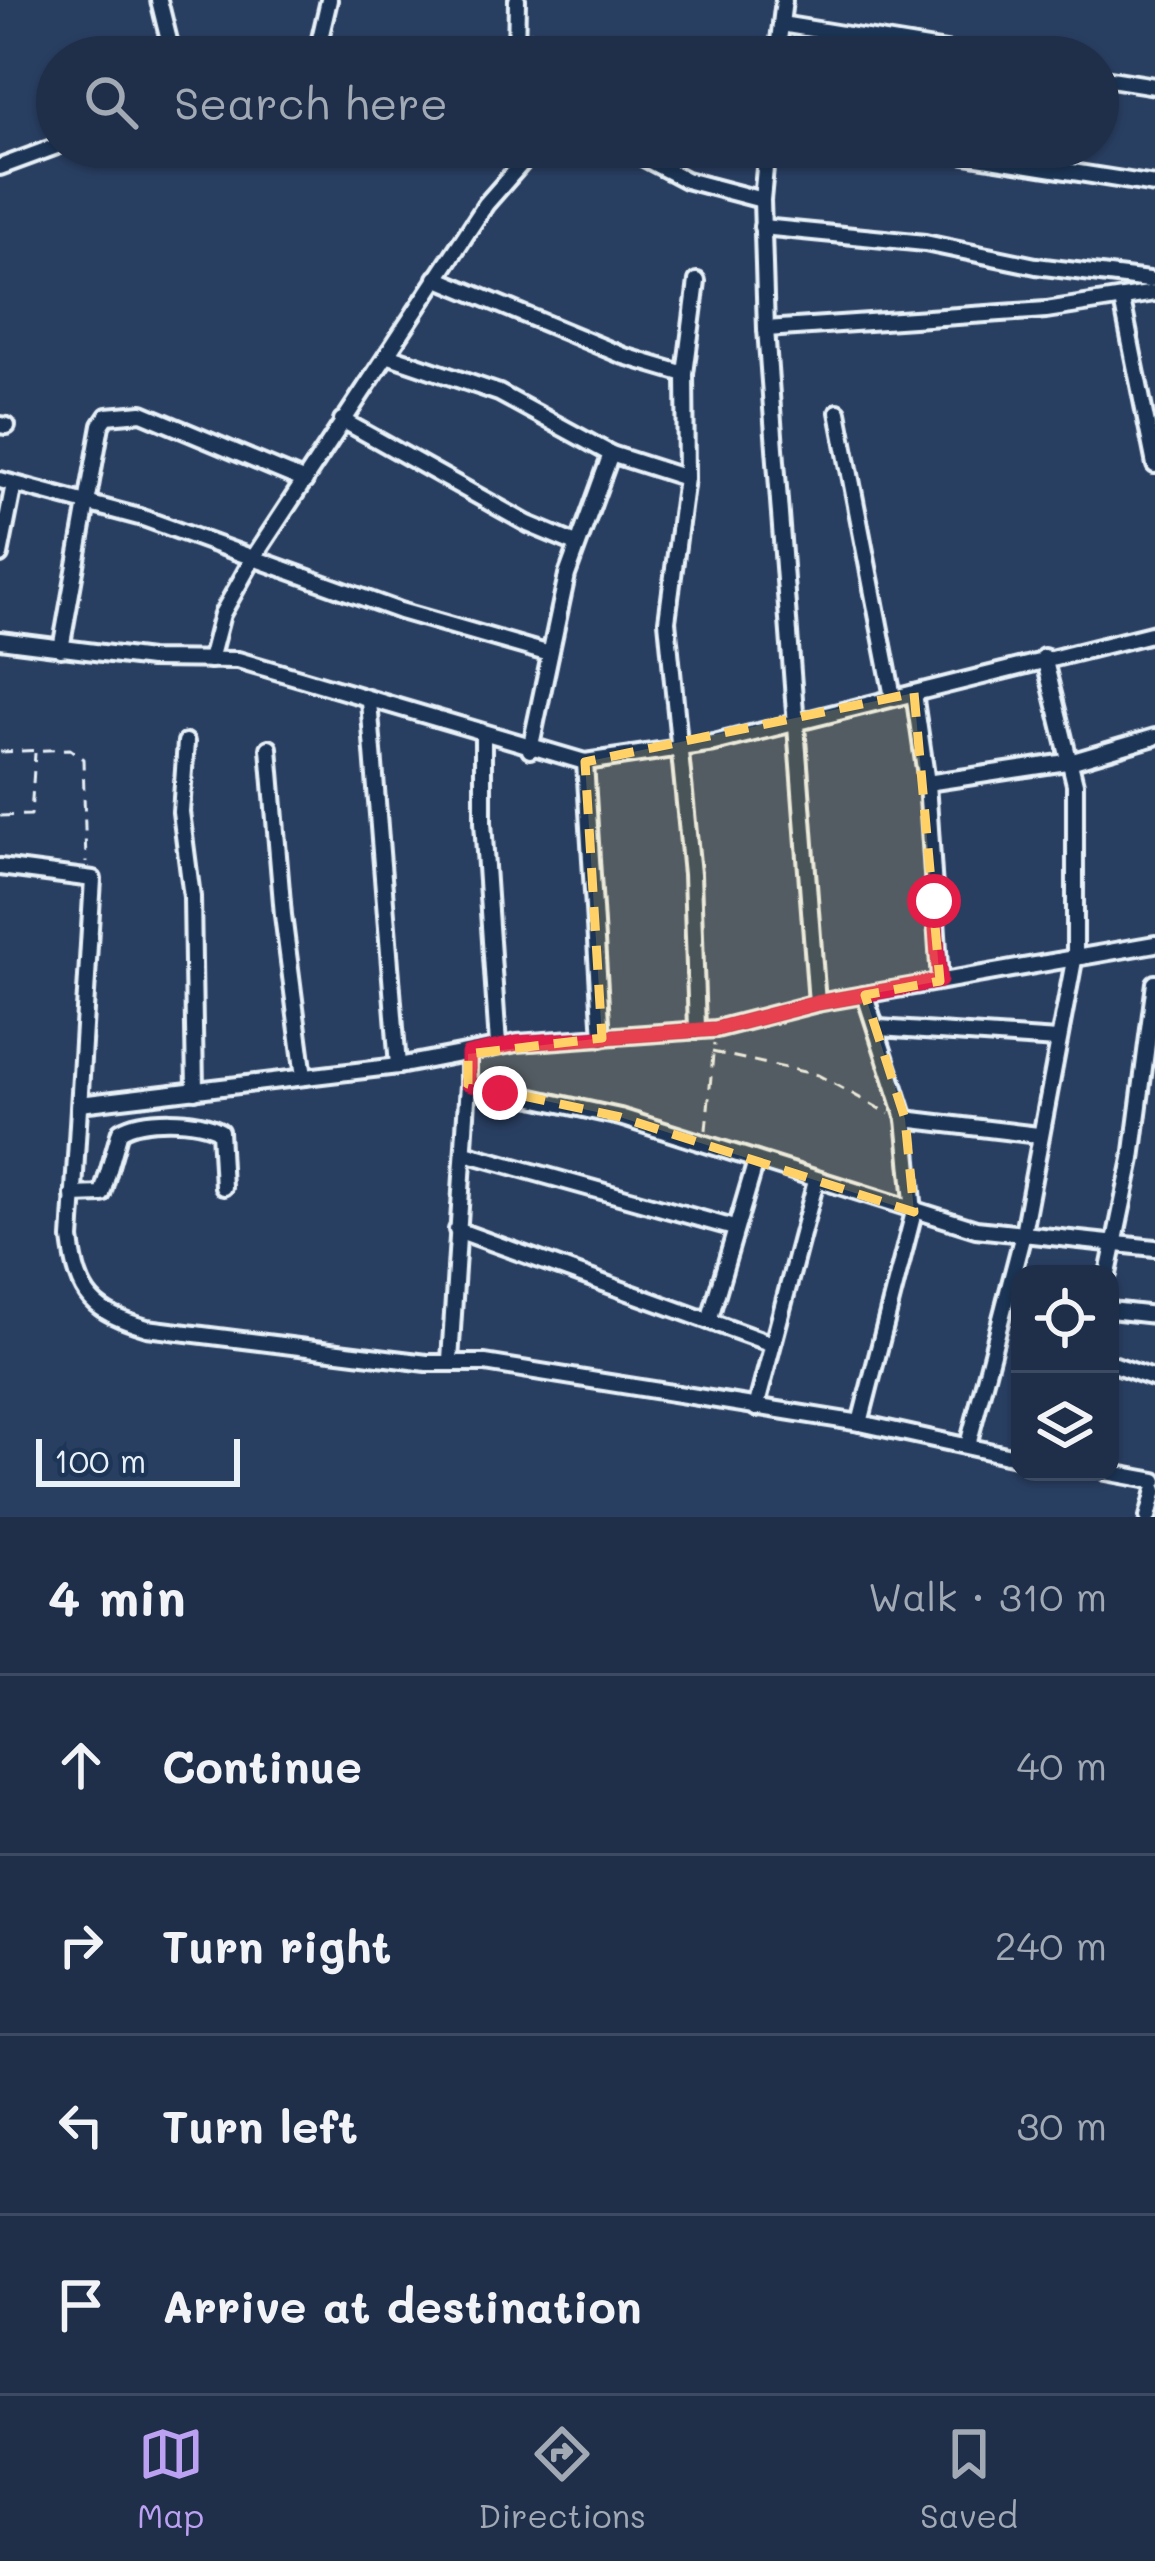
<!DOCTYPE html>
<meta charset="utf-8">
<style>
:root{--surface:#1f2f4a;--page:#2c3b54;--text:#f1f3f6;--muted:#a1a9b5;--line:#3c4a62;--accent:#bca0f2}
body{margin:0;font-family:Mali,sans-serif;background:var(--page);color:var(--text)}
.controls{position:absolute;right:36px;bottom:36px;display:grid;overflow:hidden;border-radius:24px;box-shadow:0 3px 9px #0004}
.controls button{width:108px;height:108px;display:grid;place-items:center;padding:0;border:0;border-bottom:3px solid var(--line);background:var(--surface);color:var(--text);font:60px sans-serif}
.scale{position:absolute;left:36px;bottom:30px;width:204px;box-sizing:border-box;padding-left:12px;border:6px solid #e8f1f8;border-top:0;font-size:33px;line-height:42px;white-space:nowrap;color:#e8f1f8;-webkit-text-stroke:9px #1d3557;paint-order:stroke}
.stop{position:absolute;width:36px;height:36px;margin:-27px;border:9px solid #e11d48;border-radius:50%;background:#fff}
.stop.end{background:#e11d48;border-color:#fff;box-shadow:0 3px 12px #0008}
.list{margin:0;padding:0;list-style:none}
h2{display:flex;justify-content:space-between;align-items:center;height:156px;margin:0;padding:0 48px;font-size:51px}
h2 small{font-size:39px;font-weight:400;color:var(--muted)}
.list li{display:grid;grid-template-columns:78px 1fr auto;gap:36px;align-items:center;box-sizing:border-box;height:180px;padding:0 48px;border-top:3px solid var(--line)}
.list b{display:block;font-size:45px;white-space:nowrap}
.list em{font-size:39px;font-style:normal;color:var(--muted)}
.icon{flex:none;width:66px;height:66px;fill:none;stroke:currentColor;stroke-width:2;stroke-linecap:round;stroke-linejoin:round}
.map{position:relative;flex:none;width:1155px;height:1517px;overflow:hidden}
.search{position:absolute;background:var(--surface);box-shadow:0 3px 9px #0004;left:36px;right:36px;top:36px;height:132px;display:flex;align-items:center;gap:30px;box-sizing:border-box;padding:0 42px;border-radius:66px;color:var(--muted);font-size:45px}
.sheet{height:876px;background:var(--surface)}
nav{display:flex;justify-content:space-around;align-items:center;box-sizing:border-box;height:168px;border-top:3px solid var(--line);background:var(--surface);font-size:33px;color:var(--muted)}
nav a{display:grid;justify-items:center;gap:6px}
nav .on{color:var(--accent)}
.map>svg:first-child{display:block}
</style>
<div class="map">
<svg width="1155" height="1517" viewBox="0 0 1155 1517">
<rect width="100%" height="100%" fill="#293f62"/>
<filter id="ink" filterUnits="userSpaceOnUse"><feTurbulence type="fractalNoise" baseFrequency=".00833" numOctaves="2"/><feDisplacementMap in="SourceGraphic" scale="24" xChannelSelector="R" yChannelSelector="G"/><feConvolveMatrix kernelMatrix="1 2 1 2 8 2 1 2 1" color-interpolation-filters="sRGB"/></filter>
<g filter="url(#ink)">
<g fill="none" stroke-linecap="round" stroke-linejoin="round">
<g stroke="#e8f1f8" stroke-width="22">
<g id="minor">
<path d="M159 0 173 57"/>
<path d="M329 0 319 43 323 51 348 57"/>
<path d="M781 24 983 57"/>
<path d="M516 57 517 0"/>
<path d="M777 57 784 0"/>
<path d="M1098 77 1155 86"/>
<path d="M623 147 686 180 762 200"/>
<path d="M767 147 762 200 766 329 817 1003"/>
<path d="M914 147 1155 185"/>
<path d="M0 167 57 146"/>
<path d="M762 227 925 243 1036 266 1149 280"/>
<path d="M436 278 624 356 685 374"/>
<path d="M697 281 685 374 686 478 667 621 692 874 697 1029"/>
<path d="M1122 300 1155 465"/>
<path d="M766 329 1046 310 1155 293"/>
<path d="M387 355 499 393 611 454 567 575 530 750"/>
<path d="M838 412 893 697"/>
<path d="M342 420 528 524 576 544"/>
<path d="M0 425 7 426"/>
<path d="M611 454 686 478"/>
<path d="M0 480 143 518 400 611 550 654"/>
<path d="M0 555 14 484"/>
<path d="M0 640 150 659 238 660 585 762 714 743 1155 633"/>
<path d="M61 649 101 425 107 416 142 413 305 481"/>
<path d="M210 660 222 614 254 557 486 204 536 147"/>
<path d="M914 693 927 783 1073 761 1155 737"/>
<path d="M369 701 398 1066"/>
<path d="M483 736V822L498 1045"/>
<path d="M186 742 181 812 192 897 195 1091"/>
<path d="M269 748 283 915 304 1077"/>
<path d="M585 762 602 1038"/>
<path d="M927 783 940 981"/>
<path d="M0 867 93 879 71 1239C78 1297 93 1312 147 1328L427 1363H485L860 1423 1020 1458"/>
<path d="M879 1028 1057 1040"/>
<path d="M468 1054V1084L620 1117 976 1229 1155 1248"/>
<path d="M80 1104 398 1066 517 1043 716 1029 817 1003 1155 944"/>
<path d="M905 1119 1038 1135"/>
<path d="M465 1153 734 1228"/>
<path d="M73 1195 102 1194 120 1131C143 1117 197 1118 220 1131L223 1187"/>
<path d="M457 1230 772 1344"/>
<path d="M1108 1274 1132 1159 1155 983"/>
<path d="M1110 1310 1155 1315"/>
<path d="M709 1321 756 1161"/>
<path d="M450 1360 468 1084"/>
<path d="M1110 1363 1155 1379"/>
<path d="M756 1408 816 1181"/>
<path d="M860 1423 914 1212 905 1119 865 995"/>
<path d="M968 1445 1022 1238 1075 955V784L1044 657"/>
<path d="M1106 1472 1155 1481"/>
<path d="M1148 1517 1155 1490"/>
</g>
</g>
<g stroke="#e8f1f8" stroke-width="3" stroke-dasharray="12 9" stroke-linecap="butt">
<path d="M530 31 542 57"/>
<path d="M0 752 70 749 83 759 86 863"/>
<path d="M0 816 31 815 35 753"/>
<path d="M712 1052 818 1075 889 1114"/>
<path d="M706 1130 714 1044"/>
</g>
<use href="#minor" stroke="#1d3557" stroke-width="14"/>
</g>
</g>
<g fill="none" stroke-linecap="round" stroke-linejoin="round" filter="url(#ink)">
<path stroke="#e11d48" stroke-width="15" d="M500 1093 468 1084V1054L517 1043 716 1029 817 1003 940 981 934 901"/>
</g>
<path fill="#ffd166" fill-opacity="0.2" stroke="#ffd166" stroke-width="9" stroke-dasharray="24 15" stroke-linejoin="round" d="M914 693 940 981 865 995 905 1119 914 1212 620 1117 468 1084V1054L602 1038 585 762Z"/>
</svg>
<div class="controls">
<button><svg class="icon" aria-label="locate" viewBox="0 0 24 24"><circle cx="12" cy="12" r="6"/><path d="M12 2v4M12 18v4M2 12h4M18 12h4"/></svg></button>
<button><svg class="icon" aria-label="layers" viewBox="0 0 24 24"><path d="M12 4l9 5-9 5-9-5zM3 14l9 5 9-5"/></svg></button>
</div>
<div class="scale">100 m</div>
<div class="stop" style="left:934px;top:901px"></div>
<div class="stop end" style="left:500px;top:1093px"></div>
<div class="search"><svg class="icon" aria-label="search" viewBox="0 0 24 24"><circle cx="10" cy="10" r="6"/><path d="M15 15l6 6"/></svg>Search here</div>
</div>
<section class="sheet">
<h2>4 min<small>Walk · 310 m</small></h2>
<ul class="list">
<li><svg class="icon" aria-label="ahead" viewBox="0 0 24 24"><path d="M12 20V5M6 11l6-6 6 6"/></svg><div><b>Continue</b></div><em>40 m</em></li>
<li><svg class="icon" aria-label="right" viewBox="0 0 24 24"><path d="M7 20v-9h11M14 6l5 5-5 5"/></svg><div><b>Turn right</b></div><em>240 m</em></li>
<li><svg class="icon" aria-label="left" viewBox="0 0 24 24"><path d="M17 20v-9H6M10 6l-5 5 5 5"/></svg><div><b>Turn left</b></div><em>30 m</em></li>
<li><svg class="icon" aria-label="arrive" viewBox="0 0 24 24"><path d="M6 21V4h12l-3 4 3 4H6"/></svg><div><b>Arrive at destination</b></div></li>
</ul>
</section>
<nav>
<a class="on"><svg class="icon" aria-label="map" viewBox="0 0 24 24"><path d="M3 6l6-2 6 2 6-2v14l-6 2-6-2-6 2zM9 4v14M15 6v14"/></svg>Map</a>
<a><svg class="icon" aria-label="directions" viewBox="0 0 24 24"><path d="M12 3l9 9-9 9-9-9zM9 14v-3h6M13 9l2 2-2 2"/></svg>Directions</a>
<a><svg class="icon" aria-label="saved" viewBox="0 0 24 24"><path d="M7 4h10v16l-5-4-5 4z"/></svg>Saved</a>
</nav>
